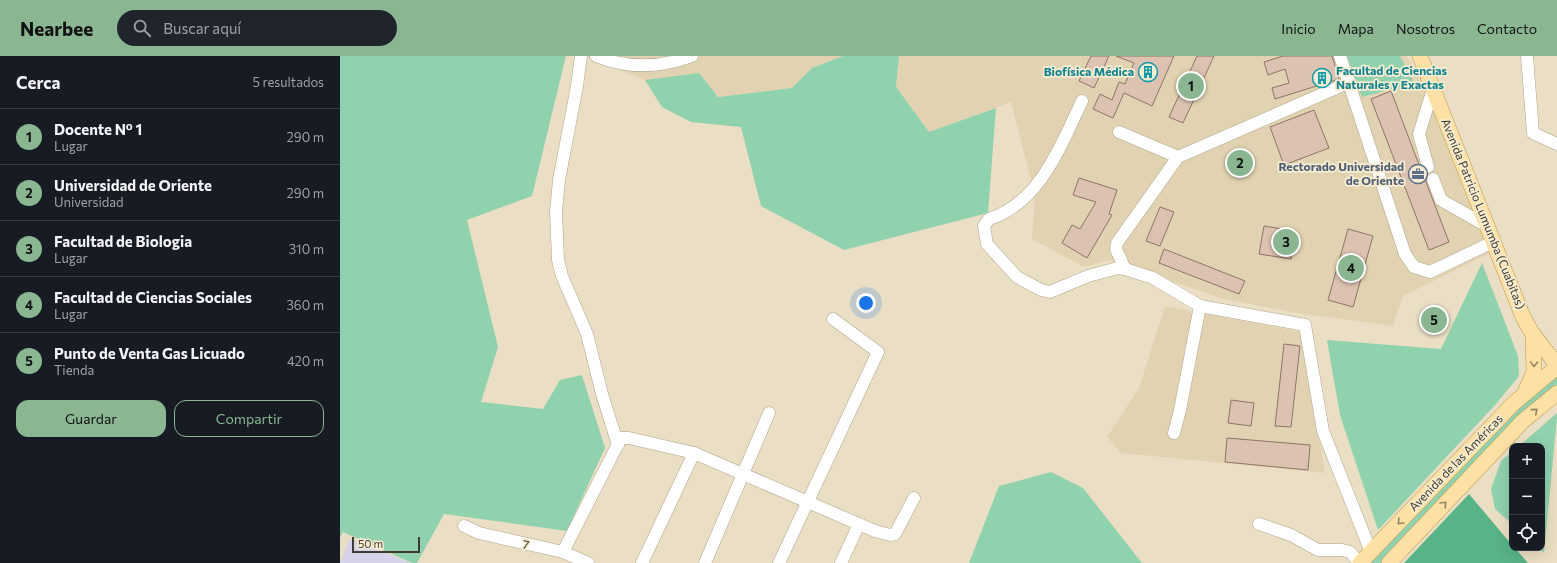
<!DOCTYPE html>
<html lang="es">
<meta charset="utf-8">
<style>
:root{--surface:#171b24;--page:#20242c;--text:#f1f3f6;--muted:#9ea1a6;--line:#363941;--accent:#8ab692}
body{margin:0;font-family:Commissioner,sans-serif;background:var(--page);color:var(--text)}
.controls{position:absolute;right:12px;bottom:12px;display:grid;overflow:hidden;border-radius:8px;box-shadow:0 4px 16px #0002}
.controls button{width:36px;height:36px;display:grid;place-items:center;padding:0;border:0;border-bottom:1px solid var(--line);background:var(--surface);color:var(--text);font:20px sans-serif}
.scale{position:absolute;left:12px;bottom:10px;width:68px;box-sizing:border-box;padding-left:4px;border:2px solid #3f3b30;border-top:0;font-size:11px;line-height:14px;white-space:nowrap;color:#3f3b30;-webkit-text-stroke:3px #f7ecd1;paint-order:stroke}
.you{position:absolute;left:526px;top:247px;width:14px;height:14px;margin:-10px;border:3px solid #fff;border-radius:50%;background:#1a73e8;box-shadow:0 0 0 6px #1a73e833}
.badge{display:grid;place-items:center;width:26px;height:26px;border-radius:50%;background:var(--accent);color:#111;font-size:13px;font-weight:700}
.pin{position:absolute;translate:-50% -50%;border:2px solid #fff;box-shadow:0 1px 4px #0006}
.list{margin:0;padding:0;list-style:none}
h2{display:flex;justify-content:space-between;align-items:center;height:52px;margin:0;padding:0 16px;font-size:17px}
h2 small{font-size:13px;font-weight:400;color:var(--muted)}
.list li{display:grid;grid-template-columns:26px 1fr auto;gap:12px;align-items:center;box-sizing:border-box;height:56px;padding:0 16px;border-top:1px solid var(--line)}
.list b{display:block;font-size:15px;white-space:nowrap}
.list p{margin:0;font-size:13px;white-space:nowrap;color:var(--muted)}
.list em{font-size:13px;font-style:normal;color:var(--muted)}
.actions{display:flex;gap:8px;padding:12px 16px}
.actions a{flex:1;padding:9px 0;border:1px solid var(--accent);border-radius:12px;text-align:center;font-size:14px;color:var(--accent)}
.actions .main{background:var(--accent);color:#111}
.icon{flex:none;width:22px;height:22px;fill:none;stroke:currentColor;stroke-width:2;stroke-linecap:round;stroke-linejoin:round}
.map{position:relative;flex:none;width:1217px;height:507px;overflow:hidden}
header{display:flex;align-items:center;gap:24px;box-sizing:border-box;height:56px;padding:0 20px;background:var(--accent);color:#111}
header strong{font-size:19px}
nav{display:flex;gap:22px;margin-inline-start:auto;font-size:14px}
.search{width:280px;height:36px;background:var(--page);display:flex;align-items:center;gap:10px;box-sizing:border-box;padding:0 14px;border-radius:22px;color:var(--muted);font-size:15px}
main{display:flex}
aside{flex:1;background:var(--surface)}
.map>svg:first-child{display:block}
</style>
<header>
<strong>Nearbee</strong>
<div class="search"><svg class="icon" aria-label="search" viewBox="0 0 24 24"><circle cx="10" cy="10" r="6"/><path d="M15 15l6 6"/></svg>Buscar aquí</div>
<nav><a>Inicio</a><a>Mapa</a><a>Nosotros</a><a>Contacto</a></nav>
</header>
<main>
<aside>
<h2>Cerca<small>5 resultados</small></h2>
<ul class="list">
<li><span class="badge">1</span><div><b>Docente Nº 1</b><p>Lugar</p></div><em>290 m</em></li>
<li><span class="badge">2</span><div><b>Universidad de Oriente</b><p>Universidad</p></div><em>290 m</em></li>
<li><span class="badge">3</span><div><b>Facultad de Biologia</b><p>Lugar</p></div><em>310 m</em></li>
<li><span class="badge">4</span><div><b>Facultad de Ciencias Sociales</b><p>Lugar</p></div><em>360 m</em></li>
<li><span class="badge">5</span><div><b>Punto de Venta Gas Licuado</b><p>Tienda</p></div><em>420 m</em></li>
</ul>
<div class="actions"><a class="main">Guardar</a><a>Compartir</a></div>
</aside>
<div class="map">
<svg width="1217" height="507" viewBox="0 0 1217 507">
<rect width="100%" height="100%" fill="#eadfc4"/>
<g fill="#e1d3b1">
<path d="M245 0H503L472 12 452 32 378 41 359 17 305 24Z"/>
<path d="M559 0H1066L1076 13 1150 197 1063 240 1053 270 957 257 884 243 769 204 744 211 692 183 695 139 671 46 589 76 556 31Z"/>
<path d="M825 250 961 276 985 417 781 397 767 381 799 332Z"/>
</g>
<path fill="#d5d3e9" d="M10 483 71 507H0Z"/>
<g fill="#90d1ae">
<path d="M0 0H226L192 140 127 164 158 291 141 346 203 353 220 324 242 319 265 392 227 475 104 458 77 507H72L3 476 0 481Z"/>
<path d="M503 0H559L556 31 589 76 656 52 648 157 504 194 421 150 401 71 351 66 322 51 305 24 359 17 378 41 452 32 472 12Z"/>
<path d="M1007 0H1060L1074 27 1022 41Z"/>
<path d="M1142 207 1178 300 1179 320 1155 349 1038 474 1000 359 987 284 1101 293Z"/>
<path d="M1217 318V328L1179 360 1041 507H1028L1174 354Z"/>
<path d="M1217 357V361L1204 497 1198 492H1202V390H1179Z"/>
<path d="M1172 396V468L1155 453 1151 433 1161 405Z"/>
<path d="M711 416 743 432 802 507H629L659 430Z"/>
</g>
<path fill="#58b387" d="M1129 438 1172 489V492H1175L1188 507H1064Z"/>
<g fill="#dcc2b1" stroke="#8d7566">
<path d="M751 0H769L754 32 739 25Z"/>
<path d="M776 0H834L812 50 784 37 773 62 753 53 760 38 772 44 779 26 785 28 794 7Z"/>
<path d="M857 0H874L843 67 829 61Z"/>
<path d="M943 0H992L999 23 935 43 932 32 949 27 945 13 928 19 924 6Z"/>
<path d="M1051 35 1081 114 1087 118 1086 126 1109 186 1089 194 1031 43Z"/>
<path d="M974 54 989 92 944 109 930 71Z"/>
<path d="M739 122 777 134 769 158 772 159 747 202 722 187 732 169 740 173 756 146 733 139Z"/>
<path d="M820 151 834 156 820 190 806 185Z"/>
<path d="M924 170 956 175 951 203 919 198Z"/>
<path d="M1008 173 1033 180 1013 251 988 244Z"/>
<path d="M824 193 905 225 899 238 819 207Z"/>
<path d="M1098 252 1106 270 1090 276 1083 259Z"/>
<path d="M944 288 960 290 951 371 935 370Z"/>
<path d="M891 344 914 347 911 370 888 367Z"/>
<path d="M887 382 970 389 968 414 885 406Z"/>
</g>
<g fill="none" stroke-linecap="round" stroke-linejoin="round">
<g stroke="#afa48a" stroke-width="13">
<g id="minor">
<path d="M241 0 237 30 219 124 216 155 218 204 222 220 247 278 262 338 278 389"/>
<path d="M256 0C288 13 320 12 352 0"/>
<path d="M1000 0 1065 198 1074 211 1090 216 1153 186"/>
<path d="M1187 0 1193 77 1217 88"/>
<path d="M742 45C721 89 700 147 649 163L644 170 647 188 677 221 701 234 710 236 748 220 778 212 785 213 813 222 860 250 965 269 983 375 1031 496"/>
<path d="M779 76 838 101"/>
<path d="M1088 111 1079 78 1093 33"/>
<path d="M1093 123 1101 144 1147 170"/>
<path d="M785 213 776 193 777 187 838 101 1010 26"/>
<path d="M834 377 840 354 860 250"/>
<path d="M919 468 951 479 978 494H1002L1010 496 1020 507"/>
<path d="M124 470 139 477 223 496 248 507"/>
<path d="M223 496 281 382H289L354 397 535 475 550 479 555 478 574 442"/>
<path d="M302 507 354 397"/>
<path d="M365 507 429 357"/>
<path d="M439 507 538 296 493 263"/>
<path d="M501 507 519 468"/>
</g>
</g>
<g stroke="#b99954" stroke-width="16">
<g id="major">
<path d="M1080 0 1183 261 1192 277 1217 309"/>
<path d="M1186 334 1194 316 1193 278"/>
<path d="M1020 507 1173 348 1217 311"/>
<path d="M1049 507 1183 365 1217 337"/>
</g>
</g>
<use href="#minor" stroke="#fff" stroke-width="12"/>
<use href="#major" stroke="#fce0a4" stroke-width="15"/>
</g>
<defs><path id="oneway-chevron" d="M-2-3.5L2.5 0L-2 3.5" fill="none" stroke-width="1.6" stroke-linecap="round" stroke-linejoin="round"/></defs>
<g stroke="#948564">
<use href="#oneway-chevron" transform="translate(1194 308) rotate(92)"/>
<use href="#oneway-chevron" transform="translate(1195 355) rotate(-40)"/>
<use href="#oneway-chevron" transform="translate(1104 448) rotate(-47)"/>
<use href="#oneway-chevron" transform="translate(1060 466) rotate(134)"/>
</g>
<defs>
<g id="building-ring" transform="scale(1)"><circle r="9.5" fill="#f7ecd1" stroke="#0f9aa8" stroke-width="1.5"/><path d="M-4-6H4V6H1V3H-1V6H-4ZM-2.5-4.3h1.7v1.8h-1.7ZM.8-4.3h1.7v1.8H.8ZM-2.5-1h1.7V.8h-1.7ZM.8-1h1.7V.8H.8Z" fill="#0f9aa8"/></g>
<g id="office-ring" transform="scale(1)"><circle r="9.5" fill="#f7ecd1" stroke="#5c6f8a" stroke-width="1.5"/><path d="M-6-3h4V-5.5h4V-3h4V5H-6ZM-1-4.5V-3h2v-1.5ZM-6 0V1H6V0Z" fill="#5c6f8a"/></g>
</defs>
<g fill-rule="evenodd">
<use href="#building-ring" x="808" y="16"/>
<use href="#building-ring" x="982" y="22"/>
<use href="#office-ring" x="1078" y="118"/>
</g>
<g text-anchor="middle" stroke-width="3.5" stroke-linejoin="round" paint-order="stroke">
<g font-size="12" font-weight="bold" fill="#0d838f" stroke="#f7ecd1" text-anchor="start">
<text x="996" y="19">Facultad de Ciencias<tspan x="996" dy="14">Naturales y Exactas</tspan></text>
<text x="794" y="20" text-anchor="end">Biofísica Médica</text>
</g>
<g font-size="12" font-weight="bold" fill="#4e5e75" stroke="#f7ecd1" text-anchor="end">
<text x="1064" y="115">Rectorado Universidad<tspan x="1064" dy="14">de Oriente</tspan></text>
</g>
<g font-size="12" fill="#3f3b30" stroke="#f7ecd1">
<text transform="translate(1143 158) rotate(68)" y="4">Avenida Patricio Lumumba (Cuabitas)</text>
<text transform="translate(1116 407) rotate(-46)" y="4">Avenida de las Américas</text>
<text transform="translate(186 489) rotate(11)" y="4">7</text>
</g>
</g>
</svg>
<div class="controls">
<button>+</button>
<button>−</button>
<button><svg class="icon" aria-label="locate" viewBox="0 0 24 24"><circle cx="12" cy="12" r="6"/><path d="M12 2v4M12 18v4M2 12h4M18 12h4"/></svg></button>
</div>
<div class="scale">50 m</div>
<div class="you"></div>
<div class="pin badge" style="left:851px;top:30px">1</div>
<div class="pin badge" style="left:900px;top:107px">2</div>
<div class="pin badge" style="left:946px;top:186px">3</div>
<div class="pin badge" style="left:1011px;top:212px">4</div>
<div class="pin badge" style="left:1094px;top:264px">5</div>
</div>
</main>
